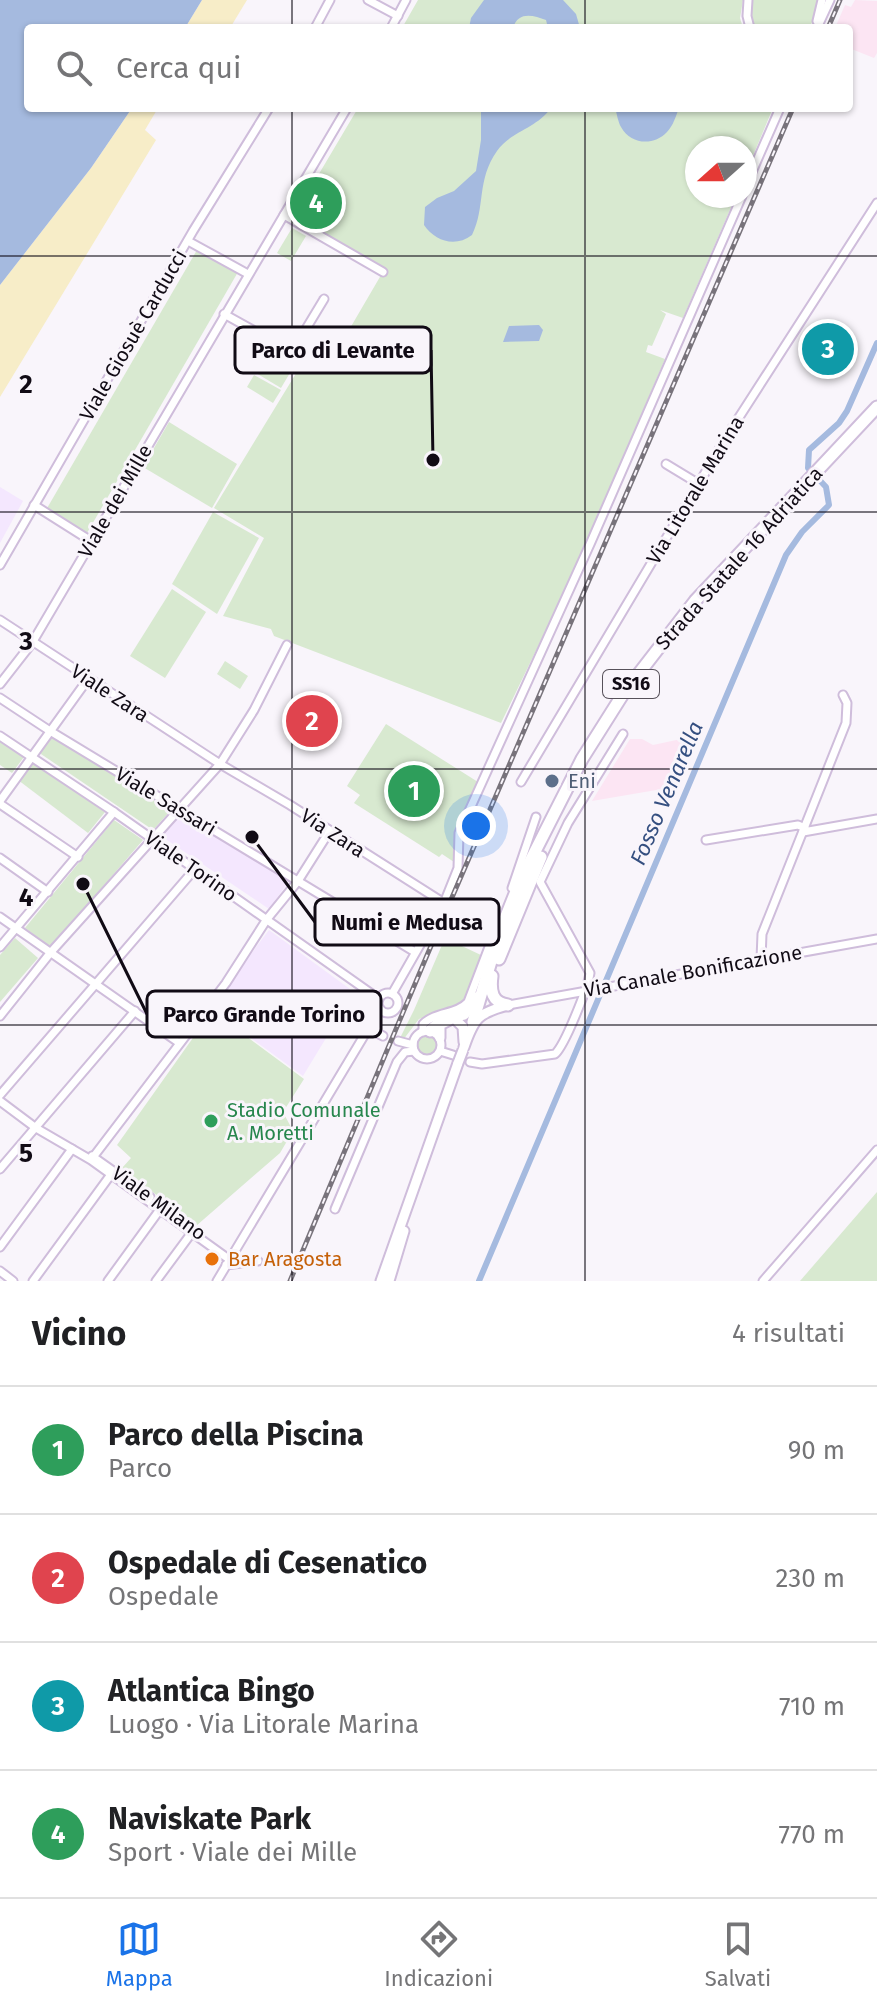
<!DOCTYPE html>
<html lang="it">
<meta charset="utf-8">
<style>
:root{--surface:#fff;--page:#f6f6f6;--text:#202124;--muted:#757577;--line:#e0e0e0;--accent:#1a73e8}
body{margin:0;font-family:"Fira Sans",sans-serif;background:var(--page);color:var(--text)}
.compass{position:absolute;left:685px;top:136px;width:72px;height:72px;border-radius:50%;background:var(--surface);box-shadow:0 2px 6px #0004;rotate:249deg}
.you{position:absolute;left:476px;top:826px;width:28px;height:28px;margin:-20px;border:6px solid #fff;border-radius:50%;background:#1a73e8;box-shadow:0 0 0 12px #1a73e833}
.badge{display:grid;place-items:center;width:52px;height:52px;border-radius:50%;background:var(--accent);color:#fff;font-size:26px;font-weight:700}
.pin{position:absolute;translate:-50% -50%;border:4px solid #fff;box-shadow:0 2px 8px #0006}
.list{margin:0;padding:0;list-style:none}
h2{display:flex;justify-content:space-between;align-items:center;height:104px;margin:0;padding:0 32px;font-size:34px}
h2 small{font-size:26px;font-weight:400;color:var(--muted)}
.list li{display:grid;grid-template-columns:52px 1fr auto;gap:24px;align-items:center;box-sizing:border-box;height:128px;padding:0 32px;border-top:2px solid var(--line)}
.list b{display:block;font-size:30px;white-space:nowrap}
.list p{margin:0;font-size:26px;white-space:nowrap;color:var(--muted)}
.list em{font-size:26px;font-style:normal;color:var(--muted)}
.icon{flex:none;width:44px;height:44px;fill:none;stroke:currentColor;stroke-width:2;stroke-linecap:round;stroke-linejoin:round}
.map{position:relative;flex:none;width:877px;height:1281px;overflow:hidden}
.search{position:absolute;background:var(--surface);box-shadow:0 2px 6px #0004;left:24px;right:24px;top:24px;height:88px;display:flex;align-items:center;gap:20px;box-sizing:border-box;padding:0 28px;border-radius:8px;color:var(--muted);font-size:30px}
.sheet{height:616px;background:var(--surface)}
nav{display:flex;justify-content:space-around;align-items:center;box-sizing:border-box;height:112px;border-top:2px solid var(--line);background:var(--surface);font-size:22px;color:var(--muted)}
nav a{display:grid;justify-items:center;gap:4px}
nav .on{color:var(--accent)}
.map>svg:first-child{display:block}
</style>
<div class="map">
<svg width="877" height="1281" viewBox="0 0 877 1281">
<rect width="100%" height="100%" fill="#f9f5fb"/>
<g fill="#fce5f3">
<path d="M855 0 877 1V53L874 58 849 48V28H835L845 5 851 7Z"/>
<path d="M695 736 674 787 592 801 630 739H642L653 745Z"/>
</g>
<g fill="#f4e7fe">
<path d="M0 487 23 501 0 543Z"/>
<path d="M180 813 290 880 269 909 161 836Z"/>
<path d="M269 930 350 989 347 994 351 997 303 1076 210 1008Z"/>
</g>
<g fill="#d8e9d0">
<path d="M418 0H743L740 18 743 28H402Z"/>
<path d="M752 0H818V4L810 28H753L749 10Z"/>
<path d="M358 108H773L745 175V148H697V196H736L683 318 660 310 666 314 652 346 648 345 646 352 665 359 575 570 501 723 274 636 271 629 223 616 264 538 214 508 306 357 325 371 384 270 294 216Z"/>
<path d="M292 228 306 236 291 261 277 253Z"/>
<path d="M197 250 238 272 87 533 46 510Z"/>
<path d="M271 346 297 361 281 388 256 373 263 360 283 371 264 359Z"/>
<path d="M254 375 281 390 273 403 247 387Z"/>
<path d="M169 422 237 464 212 508 143 467Z"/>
<path d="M213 512 259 538 217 614 172 584Z"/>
<path d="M172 589 206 612 165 678 130 656Z"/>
<path d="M225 661 248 676 240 689 217 674Z"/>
<path d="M386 724 478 782 458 829 454 862 442 854 439 857 354 803 360 795 347 786Z"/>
<path d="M50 734 173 808 153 830 38 752Z"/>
<path d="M0 740 24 757 12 773 0 765Z"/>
<path d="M32 762 105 812 88 833 18 780Z"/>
<path d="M114 820 143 840 51 947 25 928Z"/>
<path d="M15 938 38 958 0 1002V955Z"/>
<path d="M445 938 483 956 467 1000 458 1006 419 1019 403 1040 400 1038 414 1010Z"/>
<path d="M212 1011 304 1079 283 1112 293 1131 280 1153 196 1226 122 1168 131 1158 117 1145Z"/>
<circle cx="427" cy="1045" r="12"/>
<path d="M877 1192V1281H800Z"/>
</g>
<g fill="#f7edc8">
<path d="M202 0H247L230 28H185Z"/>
<path d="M132 108H158L145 130 156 140 0 397V285L91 168Z"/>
</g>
<g fill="#a5badf">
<path d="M0 0H202L185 28H28V108H132L91 168 0 285Z"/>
<path d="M484 0H563L576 14 580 28H548L546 20C533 15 518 11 513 28H469L471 18Z"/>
<path d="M481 108H551C536 129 511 131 497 151 476 181 486 207 472 235 455 248 435 241 424 225L425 207 437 198 454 191 476 171 481 140Z"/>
<path d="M615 108H679C676 116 673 126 667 132 654 146 631 145 621 127 618 122 617 114 615 108Z"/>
<path d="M539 325 543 330 539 341 503 342 509 326Z"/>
</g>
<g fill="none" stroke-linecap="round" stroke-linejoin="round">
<path stroke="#a5badf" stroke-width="6" d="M479 1281 786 555 802 532 829 505 826 487 808 468 809 450 839 423 847 411 877 343"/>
<g stroke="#cfbddb" stroke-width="11">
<g id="minor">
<path d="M368 0 398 16"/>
<path d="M748 0 747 16 750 28"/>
<path d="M817 21 822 0"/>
<path d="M315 28 330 0"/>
<path d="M391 28 406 0"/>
<path d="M817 28 830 0"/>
<path d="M745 188 780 108"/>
<path d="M284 215 383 272"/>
<path d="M188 241 248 274"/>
<path d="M224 314 303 358"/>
<path d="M292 352 324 299"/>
<path d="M666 464 699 484"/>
<path d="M34 505 91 541"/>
<path d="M0 565 193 231 269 108"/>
<path d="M0 620 220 764 290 805 444 903"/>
<path d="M0 684 32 643 347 108"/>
<path d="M0 698 50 731 415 952"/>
<path d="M0 736 114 812 379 999"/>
<path d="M521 782 727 436 877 203"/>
<path d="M0 801 88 679"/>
<path d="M0 804 78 857"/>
<path d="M803 832 877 819"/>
<path d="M706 840 798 825 805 828"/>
<path d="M0 858 48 892"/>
<path d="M512 888 536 817"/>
<path d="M0 917 178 1042"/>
<path d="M0 947 114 812"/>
<path d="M761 959 762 934 846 723 847 703 843 695"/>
<circle cx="388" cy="1003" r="10"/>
<path d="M392 994 444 903 458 868 459 833 591 542 742 196"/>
<path d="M508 1005 877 939"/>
<path d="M0 1016 51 952 220 764 254 710 287 645"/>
<path d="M371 1030 383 1036"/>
<circle cx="427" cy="1045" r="14"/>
<path d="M423 1032V1024C436 1011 456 1015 468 1002L497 926"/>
<path d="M398 1041 413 1045"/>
<path d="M440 1051 453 1055"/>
<path d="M470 1062 482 1064 555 1054C565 1045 588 987 590 973L540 882 568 823 623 734"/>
<path d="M0 1095 194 870"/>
<path d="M0 1101 36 1128 91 1160 230 1260"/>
<path d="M92 1156 150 1197"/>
<path d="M94 1156 226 983 267 919 298 881 329 832"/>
<path d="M0 1169 135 1011"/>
<path d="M335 1209 397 1062 405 1052 414 1051"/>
<path d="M0 1247 72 1149"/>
<path d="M226 1265 258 1261"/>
<path d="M0 1271 13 1281"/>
<path d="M33 1281 112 1173"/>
<path d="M108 1281 161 1208"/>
<path d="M156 1281 193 1231"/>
<path d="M217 1281 380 1009"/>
<path d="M763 1281 877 1150"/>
</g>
</g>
<g stroke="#cfbddb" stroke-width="13">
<g id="major">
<path d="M440 1038V1025L454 1018 463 1027 464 1042"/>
<path d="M464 1047C474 1018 478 1013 508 1005"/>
<path d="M381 1281 458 1063"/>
<path d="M389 1281 404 1231"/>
</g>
</g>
<g stroke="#cfbddb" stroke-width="15">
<g id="highway">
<path d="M499 959 541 857"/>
<path d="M492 976C490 991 492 1003 508 1005"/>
<path d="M473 1022 500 931 521 879 582 759 623 694 695 601 877 407"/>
<path d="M430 1031 445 1018 464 1014 476 998"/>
</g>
</g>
<use href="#minor" stroke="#fff" stroke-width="7"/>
<use href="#major" stroke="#fff" stroke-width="9"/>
<use href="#highway" stroke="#fff" stroke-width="11"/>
<g stroke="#78737b" stroke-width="5">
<g id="rail">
<path d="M828 28 840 0"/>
<path d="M290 1281 428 953 793 108"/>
</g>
</g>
<use href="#rail" stroke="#f9f5fb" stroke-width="2" stroke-dasharray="6" stroke-linecap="butt"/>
<g stroke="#cfbddb" stroke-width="13" stroke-linecap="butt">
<path id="major-bridge" d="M458 1063 463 1050"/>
</g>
<use href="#major-bridge" stroke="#fff" stroke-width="9"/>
</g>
<path fill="none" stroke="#110b15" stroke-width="2" stroke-opacity="0.55" d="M292 0V28M585 0V28M292 108V1281M585 108V1281M0 256H877M0 512H877M0 769H877M0 1025H877"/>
<circle fill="#5c6f8a" stroke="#f9f5fb" stroke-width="3" cx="552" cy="781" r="8"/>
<circle fill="#2e9e5b" stroke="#f9f5fb" stroke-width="3" cx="211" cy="1121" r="8"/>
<circle fill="#e8710a" stroke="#f9f5fb" stroke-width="3" cx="212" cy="1259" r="8"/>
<g text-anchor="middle" stroke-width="6" stroke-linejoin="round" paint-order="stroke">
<rect fill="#f9f5fb" stroke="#57515a" stroke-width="2" x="603" y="670" width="56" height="28" rx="6"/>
<g font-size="18" font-weight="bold" fill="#110b15">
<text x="631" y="690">SS16</text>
</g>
<g font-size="20" fill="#110b15" stroke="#f9f5fb">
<text transform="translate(133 335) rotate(-60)" y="7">Viale Giosuè Carducci</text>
<text transform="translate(695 490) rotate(-59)" y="7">Via Litorale Marina</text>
<text transform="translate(115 501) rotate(-60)" y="7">Viale dei Mille</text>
<text transform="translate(739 558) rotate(-48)" y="7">Strada Statale 16 Adriatica</text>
<text transform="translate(110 693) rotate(33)" y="7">Viale Zara</text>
<text transform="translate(166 801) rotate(31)" y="7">Viale Sassari</text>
<text transform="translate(333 833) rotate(33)" y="7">Via Zara</text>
<text transform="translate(191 866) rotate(35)" y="7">Viale Torino</text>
<text transform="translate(693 971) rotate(-10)" y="7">Via Canale Bonificazione</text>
<text transform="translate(159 1203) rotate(36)" y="7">Viale Milano</text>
</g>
<g font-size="20" fill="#4e5e75" stroke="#f9f5fb" text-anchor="start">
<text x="568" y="788">Eni</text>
</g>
<g font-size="20" fill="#27864d" stroke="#f9f5fb" text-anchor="start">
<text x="227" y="1117">Stadio Comunale<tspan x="227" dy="23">A. Moretti</tspan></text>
</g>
<g font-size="20" fill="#c56008" stroke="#f9f5fb" text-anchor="start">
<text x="228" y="1266">Bar Aragosta</text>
</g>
<g font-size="22" font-style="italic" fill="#354f80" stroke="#f9f5fb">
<text transform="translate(666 793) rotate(-67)" y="8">Fosso Venarella</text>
</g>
</g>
<g font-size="26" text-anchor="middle" font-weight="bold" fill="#110b15" stroke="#f9f5fb" stroke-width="6" stroke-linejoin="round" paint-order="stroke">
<text x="26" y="393">2</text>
<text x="26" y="650">3</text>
<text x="26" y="906">4</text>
<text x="26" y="1162">5</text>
</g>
<path fill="none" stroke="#110b15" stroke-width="3" d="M433 460L431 350M252 837L315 922M83 884L147 1014"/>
<g fill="#110b15" stroke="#f9f5fb" stroke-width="3">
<circle cx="433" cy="460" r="8"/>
<circle cx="252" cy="837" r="8"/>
<circle cx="83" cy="884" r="8"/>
</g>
<g fill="#f9f5fb" stroke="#110b15" stroke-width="3">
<rect x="235" y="327" width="196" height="46" rx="8"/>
<rect x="315" y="899" width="184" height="46" rx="8"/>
<rect x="147" y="991" width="234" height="46" rx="8"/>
</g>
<g font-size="22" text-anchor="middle" font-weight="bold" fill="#110b15">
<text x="333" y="358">Parco di Levante</text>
<text x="407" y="930">Numi e Medusa</text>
<text x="264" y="1022">Parco Grande Torino</text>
</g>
</svg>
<svg class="compass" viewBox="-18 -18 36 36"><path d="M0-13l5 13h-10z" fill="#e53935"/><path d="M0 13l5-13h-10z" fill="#757577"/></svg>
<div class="you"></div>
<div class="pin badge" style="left:414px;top:791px;background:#2e9e5b">1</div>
<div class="pin badge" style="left:312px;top:721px;background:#e0444e">2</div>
<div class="pin badge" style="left:828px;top:349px;background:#0f9aa8">3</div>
<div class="pin badge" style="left:316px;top:203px;background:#2e9e5b">4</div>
<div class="search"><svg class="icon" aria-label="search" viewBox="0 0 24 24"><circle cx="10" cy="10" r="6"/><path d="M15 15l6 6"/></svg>Cerca qui</div>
</div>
<section class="sheet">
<h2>Vicino<small>4 risultati</small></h2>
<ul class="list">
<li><span class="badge" style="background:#2e9e5b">1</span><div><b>Parco della Piscina</b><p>Parco</p></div><em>90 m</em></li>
<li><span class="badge" style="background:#e0444e">2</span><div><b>Ospedale di Cesenatico</b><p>Ospedale</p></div><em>230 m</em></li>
<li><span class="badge" style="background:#0f9aa8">3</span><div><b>Atlantica Bingo</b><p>Luogo · Via Litorale Marina</p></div><em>710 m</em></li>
<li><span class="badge" style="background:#2e9e5b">4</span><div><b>Naviskate Park</b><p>Sport · Viale dei Mille</p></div><em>770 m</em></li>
</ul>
</section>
<nav>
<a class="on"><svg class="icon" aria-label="map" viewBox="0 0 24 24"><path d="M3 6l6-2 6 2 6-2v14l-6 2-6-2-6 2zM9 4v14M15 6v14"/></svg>Mappa</a>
<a><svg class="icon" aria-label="directions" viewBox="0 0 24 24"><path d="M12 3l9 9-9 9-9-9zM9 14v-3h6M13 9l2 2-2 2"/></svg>Indicazioni</a>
<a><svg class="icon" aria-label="saved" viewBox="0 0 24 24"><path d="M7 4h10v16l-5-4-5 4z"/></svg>Salvati</a>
</nav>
